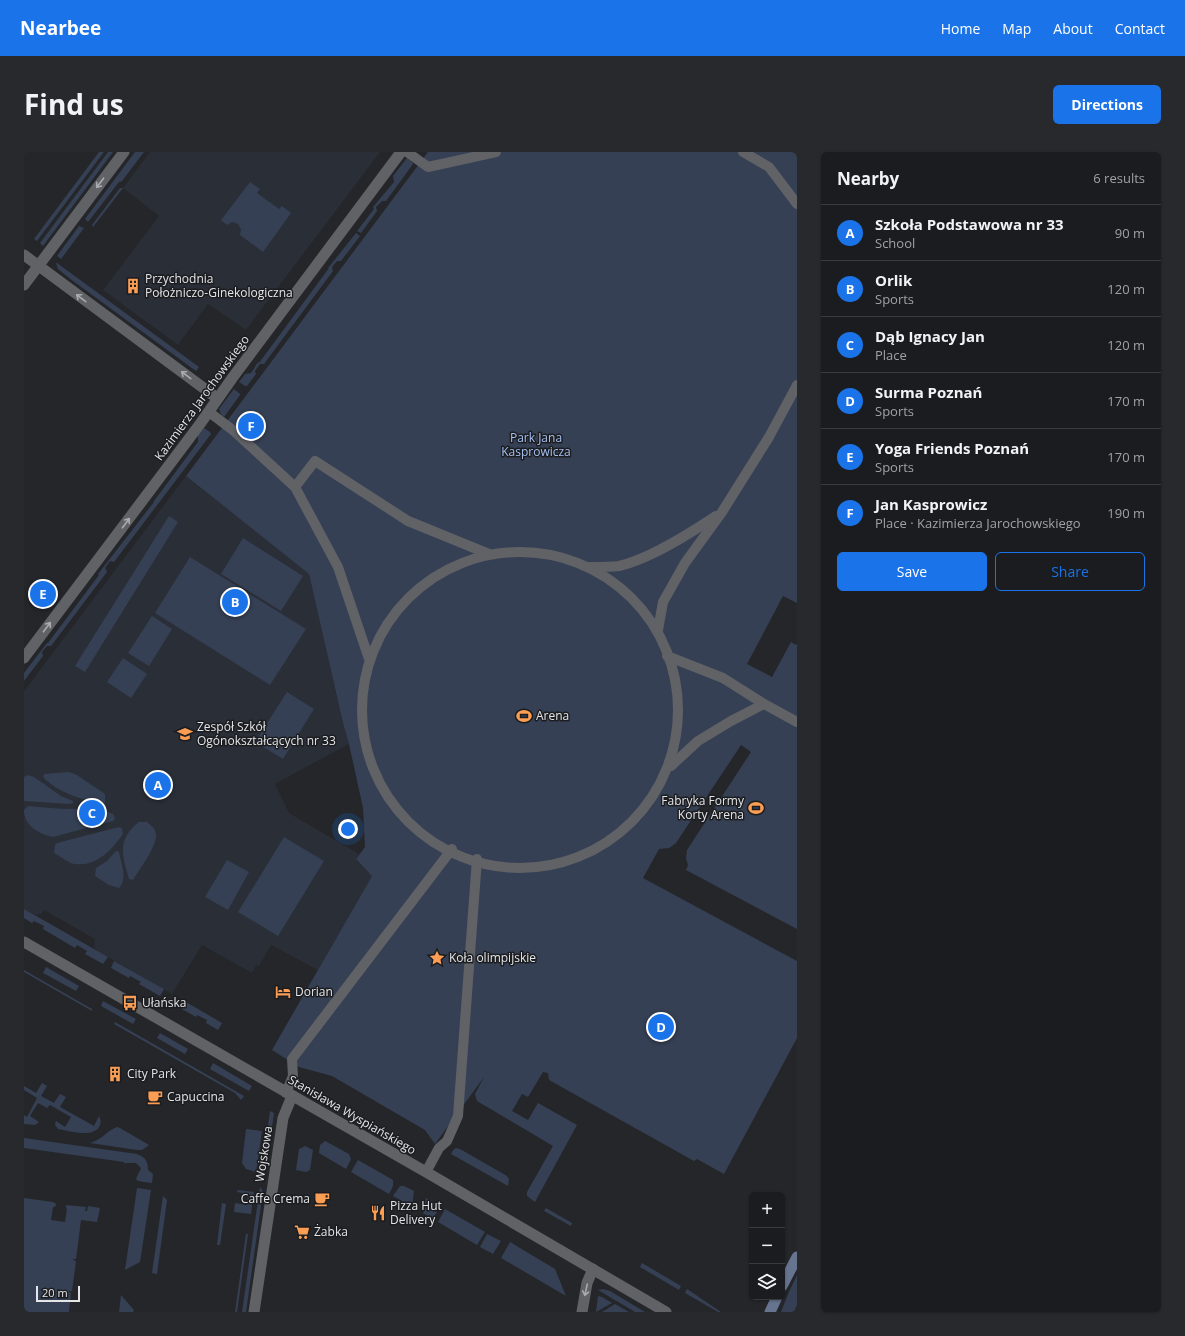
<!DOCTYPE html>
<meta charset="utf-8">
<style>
:root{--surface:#1b1c20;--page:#28292d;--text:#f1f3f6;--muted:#a0a1a5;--line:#393a3e;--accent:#1a73e8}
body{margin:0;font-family:"Open Sans",sans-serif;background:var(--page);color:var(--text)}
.controls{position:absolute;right:12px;bottom:12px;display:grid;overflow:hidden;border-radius:6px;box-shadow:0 1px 3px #0004}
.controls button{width:36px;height:36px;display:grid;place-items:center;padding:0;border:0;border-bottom:1px solid var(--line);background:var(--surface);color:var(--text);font:20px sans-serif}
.scale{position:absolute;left:12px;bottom:10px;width:44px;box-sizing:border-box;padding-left:4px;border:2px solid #e4e5e7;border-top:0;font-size:11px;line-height:14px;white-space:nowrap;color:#e4e5e7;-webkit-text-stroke:3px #1b1d20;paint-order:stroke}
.you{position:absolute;left:324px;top:677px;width:14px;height:14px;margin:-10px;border:3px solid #fff;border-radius:50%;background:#1a73e8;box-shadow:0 0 0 6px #1a73e833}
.badge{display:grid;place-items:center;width:26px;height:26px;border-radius:50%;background:var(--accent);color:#fff;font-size:13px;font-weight:700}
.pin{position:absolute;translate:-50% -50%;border:2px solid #fff;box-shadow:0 1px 4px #0006}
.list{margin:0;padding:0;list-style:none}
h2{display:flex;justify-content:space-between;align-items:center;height:52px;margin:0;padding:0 16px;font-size:17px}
h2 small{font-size:13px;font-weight:400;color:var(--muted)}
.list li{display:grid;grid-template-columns:26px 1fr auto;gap:12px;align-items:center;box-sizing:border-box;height:56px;padding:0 16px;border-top:1px solid var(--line)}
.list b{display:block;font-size:15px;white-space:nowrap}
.list p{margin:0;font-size:13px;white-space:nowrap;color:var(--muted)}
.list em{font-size:13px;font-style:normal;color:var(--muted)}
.actions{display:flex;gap:8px;padding:12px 16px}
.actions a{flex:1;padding:9px 0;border:1px solid var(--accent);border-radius:6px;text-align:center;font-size:14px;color:var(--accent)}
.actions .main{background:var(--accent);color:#fff}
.icon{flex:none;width:22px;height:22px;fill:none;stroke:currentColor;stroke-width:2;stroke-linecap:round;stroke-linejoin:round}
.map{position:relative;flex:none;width:773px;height:1160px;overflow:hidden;border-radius:6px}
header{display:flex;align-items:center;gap:24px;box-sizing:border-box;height:56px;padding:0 20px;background:var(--accent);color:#fff}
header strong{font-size:19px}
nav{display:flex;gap:22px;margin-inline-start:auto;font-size:14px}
.intro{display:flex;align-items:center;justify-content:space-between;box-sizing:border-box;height:96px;padding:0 24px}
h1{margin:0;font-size:28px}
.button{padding:10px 18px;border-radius:6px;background:var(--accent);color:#fff;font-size:14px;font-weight:700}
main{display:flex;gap:24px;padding:0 24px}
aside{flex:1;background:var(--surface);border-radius:6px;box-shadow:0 1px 3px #0004}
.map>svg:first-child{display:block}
</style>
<header>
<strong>Nearbee</strong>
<nav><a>Home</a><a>Map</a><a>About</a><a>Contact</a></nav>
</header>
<div class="intro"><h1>Find us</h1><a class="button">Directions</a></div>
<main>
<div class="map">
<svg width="773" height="1160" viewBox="0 0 773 1160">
<rect width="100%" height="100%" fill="#24262a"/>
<g fill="#292e37">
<path d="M126 0H356L222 178 184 152 154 193 79 138 135 64 99 36Z"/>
<path d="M162 324 285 422 319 571 325 592 251 632 265 661 335 702 332 707 348 724 294 818 247 793 235 814 232 813 228 821 178 793 148 842 72 798 70 795 71 787 20 758 17 762 12 763 0 757V539Z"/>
</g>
<g fill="#364054">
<path d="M75 0H80L13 89 10 87Z"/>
<path d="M84 0H89L19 94 16 91Z"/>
<path d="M111 0H120L98 29 95 30 64 70 61 67Z"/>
<path d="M404 0H773V451L759 444 723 512 748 525 767 490 772 493 773 491V777L662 718 664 713 662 706 663 698 727 600 717 593 652 691 645 696 635 697 619 726 773 809V886L700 1022 673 1007 670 1009 525 928 524 921 519 920 504 945 498 942 488 959 504 968 514 951 553 973 511 1050 503 1044V1040L529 994 453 949 451 942 460 925 411 992 401 978 308 924 275 915 248 898 348 724 332 707 341 695 339 656 325 592 319 571 285 422 162 324Z"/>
<path d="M383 6 388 10 389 12 362 49H358L352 55 353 59 337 81 333 79 350 57 349 55 370 30 369 24Z"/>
<path d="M226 30 236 37 233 41 255 57 258 54 267 61 239 100 216 83 217 77 214 72 208 70 203 73 197 68Z"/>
<path d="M96 36H99L69 75 68 73Z"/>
<path d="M55 74 60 76 37 107 33 104Z"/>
<path d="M332 81 336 84 317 109H313L308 115 309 119 240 212H236L231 219 232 222 223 234H221L215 230 221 222 227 221 234 210 235 211 305 116H304Z"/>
<path d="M32 111H33L175 215 172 219 45 126 34 117Z"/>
<path d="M210 237 216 242V243L200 265 197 262 195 257Z"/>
<path d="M180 276 186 280 187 282 90 410 86 409 81 416 83 420 27 494H23L18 500 19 504 0 529V521L23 491H24L75 423 74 422 130 350V349L174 290V283Z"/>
<path d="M145 364 154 370 61 520 51 514Z"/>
<path d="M219 386 279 424 257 459 197 422Z"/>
<path d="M166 405 282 477 246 533 131 461Z"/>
<path d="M128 464 148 477 125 514 104 501Z"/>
<path d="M99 506 123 522 107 546 83 530Z"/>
<path d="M263 540 290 557 259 607 231 590Z"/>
<path d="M45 620 53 623 81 642V650L80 652C59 648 34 641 19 625L20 622Z"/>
<path d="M4 623 10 625 37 644 49 649V651L45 652 0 649V625Z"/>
<path d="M4 654C19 655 34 657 49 657 66 657 73 654 89 662L91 667 89 669 29 685C15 682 0 674 0 658Z"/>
<path d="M115 670H123C128 674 132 677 132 683 133 694 115 718 109 728L105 727C103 719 98 705 99 696 99 687 107 675 115 670Z"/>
<path d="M95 675 98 676 99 682C87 699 72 715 50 712 44 711 36 704 30 701L31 693 33 691Z"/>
<path d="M260 685 300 709 254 784 214 760Z"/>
<path d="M92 699 95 700C97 711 104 727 95 736L85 733 71 724 72 716 83 709Z"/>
<path d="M203 708 225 720 204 758 181 745Z"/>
<path d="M0 757 84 805 79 812 61 802 63 799 53 793 51 796 19 777 20 774 10 769 8 771 0 766Z"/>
<path d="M90 809 140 837 136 844 115 832 117 830 106 824 105 826 87 816Z"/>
<path d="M22 815 55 834 52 839 19 821Z"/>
<path d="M0 818 68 857V859L0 820Z"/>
<path d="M79 849 112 867 109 872 77 854Z"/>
<path d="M162 850 198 871 194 878 182 871 183 868 173 863 172 865 158 857Z"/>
<path d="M91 870 220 944 217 948 211 941 90 872Z"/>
<path d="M136 881 164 897 161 902 133 886Z"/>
<path d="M189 911 228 934 225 939 186 917Z"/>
<path d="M18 931 23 934 17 944 30 951 36 942 42 945 36 955 70 974 75 964C77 968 77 970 76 973 71 987 45 979 34 977L31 973 32 969 41 975 47 965 26 953 23 956 14 951 6 964 15 970 11 973 0 972V963L3 965 13 946 0 938V934L12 941Z"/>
<path d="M246 959 250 961 242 1016 238 1020Z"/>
<path d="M93 975 96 976 125 993 118 998H113L66 991C78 988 82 979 93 975Z"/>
<path d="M222 977 238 979 232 1020 222 1017 218 1011Z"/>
<path d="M0 986 113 1002C121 1005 124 1009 124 1018L129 1022 128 1031 114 1029 112 1027C113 1023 116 1020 117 1016L112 1011H100V1010L0 996Z"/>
<path d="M301 989 325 1002 327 1007 322 1017 295 1001 296 993Z"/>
<path d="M281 994 289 998 286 1018 282 1020 272 1018 275 997Z"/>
<path d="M432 996 436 997 483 1024 485 1027 484 1034 427 1002 429 998Z"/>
<path d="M334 1008 369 1028V1034L365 1042 327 1020Z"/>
<path d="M376 1034H380L390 1039 388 1055 369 1044Z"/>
<path d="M236 1035 239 1039 222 1160H218Z"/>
<path d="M113 1036 127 1038 116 1110 101 1118Z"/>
<path d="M214 1038 230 1040 227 1062 210 1060 211 1051 223 1053 224 1042 213 1040Z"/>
<path d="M139 1044 143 1048 133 1122 128 1121Z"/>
<path d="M0 1046 29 1050 32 1052 31 1055H29L27 1068 41 1070 43 1057 42 1056V1053L62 1055 61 1059H63L64 1054 76 1056 73 1070 57 1068 52 1107H49V1108L52 1109 48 1139H45V1140L47 1141 45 1160H0Z"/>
<path d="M402 1046 416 1054 409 1067 399 1061Z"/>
<path d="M198 1051 202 1052 196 1093H193Z"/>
<path d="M522 1056 548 1071 547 1074 520 1059Z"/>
<path d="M421 1057 461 1080 453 1093 414 1070Z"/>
<path d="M222 1082H224L213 1160H211Z"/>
<path d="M463 1082 477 1089 469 1102 456 1095Z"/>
<path d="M486 1090 531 1117 542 1144 477 1106Z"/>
<path d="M618 1111 657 1134 655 1138 616 1115Z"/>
<path d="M773 1123V1153L770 1160H757L764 1142Z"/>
<path d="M579 1137 586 1139 621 1160H611L574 1138Z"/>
<path d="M663 1137 697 1160H694L661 1141Z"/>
<path d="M97 1143 110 1158 109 1160H95Z"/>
<path d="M574 1144 578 1145 588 1151 572 1160Z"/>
<path d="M591 1152 605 1160H578Z"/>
</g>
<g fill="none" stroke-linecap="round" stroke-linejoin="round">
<g stroke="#606266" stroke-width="10">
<path d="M383 0 404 15 472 0"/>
<path d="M719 0 745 15 773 52"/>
<path d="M185 260 210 279 271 335 314 415 345 507"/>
<path d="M271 335 291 309 384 369 465 402"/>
<circle cx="496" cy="558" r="158"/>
<path d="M566 415C575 415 586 415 595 414 626 407 665 382 692 364"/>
<path d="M634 478 639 450 661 411 698 360 745 285 773 233"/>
<path d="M643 504 699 526 740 552 773 570"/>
<path d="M647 614 674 589 707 569 740 552"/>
<path d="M262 941 269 924 268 907 428 697"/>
<path d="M402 1020 415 996 423 989 434 964 453 707"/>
</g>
<g stroke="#606266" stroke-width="11">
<path d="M0 103 193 246"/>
<path d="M0 133 100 0"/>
<path d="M0 506 176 272 209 225 377 0"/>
<path d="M0 790 402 1020 642 1160"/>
<path d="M230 1160 259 966 268 944"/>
<path d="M558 1160 563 1131 569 1117"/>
</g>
<g stroke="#66748f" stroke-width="11">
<path d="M758 1134 773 1105"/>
<path d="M746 1160 753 1145"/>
</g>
<path stroke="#88898c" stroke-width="1" d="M772 1160 773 1158"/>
</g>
<defs><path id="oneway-shaft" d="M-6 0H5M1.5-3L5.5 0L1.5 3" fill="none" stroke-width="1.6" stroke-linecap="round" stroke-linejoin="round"/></defs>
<g stroke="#a9aaad">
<use href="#oneway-shaft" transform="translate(76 31) rotate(127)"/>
<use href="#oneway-shaft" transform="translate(57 146) rotate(-143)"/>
<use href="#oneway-shaft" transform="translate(162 223) rotate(-143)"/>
<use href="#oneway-shaft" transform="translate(102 371) rotate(-53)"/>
<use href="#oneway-shaft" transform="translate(23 475) rotate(-53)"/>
<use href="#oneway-shaft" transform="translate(562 1138) rotate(102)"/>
</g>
<defs>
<g id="building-bare" transform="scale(1.2)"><path d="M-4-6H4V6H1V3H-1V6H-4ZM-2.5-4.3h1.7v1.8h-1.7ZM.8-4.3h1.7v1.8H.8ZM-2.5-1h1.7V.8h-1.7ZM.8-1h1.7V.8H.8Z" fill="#fc9d54" stroke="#1b1d20" stroke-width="2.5" paint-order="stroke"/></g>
<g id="stadium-bare" transform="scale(1.2)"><path d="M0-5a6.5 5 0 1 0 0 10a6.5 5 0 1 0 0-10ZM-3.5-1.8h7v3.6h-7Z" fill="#fc9d54" stroke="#1b1d20" stroke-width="2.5" paint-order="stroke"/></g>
<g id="school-bare" transform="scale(1.2)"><path d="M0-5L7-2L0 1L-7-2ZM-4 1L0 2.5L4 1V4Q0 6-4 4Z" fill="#fc9d54" stroke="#1b1d20" stroke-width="2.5" paint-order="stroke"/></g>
<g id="sight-bare" transform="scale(1.2)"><path d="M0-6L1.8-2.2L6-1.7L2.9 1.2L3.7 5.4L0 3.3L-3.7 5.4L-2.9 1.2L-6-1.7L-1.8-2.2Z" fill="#fc9d54" stroke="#1b1d20" stroke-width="2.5" paint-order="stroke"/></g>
<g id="hotel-bare" transform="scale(1.2)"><path d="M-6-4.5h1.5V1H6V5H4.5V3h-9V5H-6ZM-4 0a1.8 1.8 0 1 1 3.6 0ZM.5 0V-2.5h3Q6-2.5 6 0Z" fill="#fc9d54" stroke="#1b1d20" stroke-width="2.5" paint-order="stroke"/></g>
<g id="bus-bare" transform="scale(1.2)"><path d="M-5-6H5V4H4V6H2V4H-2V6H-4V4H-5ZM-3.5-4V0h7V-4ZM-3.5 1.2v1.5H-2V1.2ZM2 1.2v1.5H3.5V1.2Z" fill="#fc9d54" stroke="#1b1d20" stroke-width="2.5" paint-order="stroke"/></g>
<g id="cafe-bare" transform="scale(1.2)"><path d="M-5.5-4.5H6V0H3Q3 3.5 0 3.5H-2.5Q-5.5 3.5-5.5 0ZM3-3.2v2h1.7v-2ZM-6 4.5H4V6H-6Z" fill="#fc9d54" stroke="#1b1d20" stroke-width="2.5" paint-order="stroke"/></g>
<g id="restaurant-bare" transform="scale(1.2)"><path d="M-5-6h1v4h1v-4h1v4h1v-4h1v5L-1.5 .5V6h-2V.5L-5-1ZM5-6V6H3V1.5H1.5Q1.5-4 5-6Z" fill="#fc9d54" stroke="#1b1d20" stroke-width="2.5" paint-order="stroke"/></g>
<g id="supermarket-bare" transform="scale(1.2)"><path d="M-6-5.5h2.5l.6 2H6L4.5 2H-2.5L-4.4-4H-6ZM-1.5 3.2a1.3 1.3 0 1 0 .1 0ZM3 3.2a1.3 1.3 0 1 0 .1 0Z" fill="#fc9d54" stroke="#1b1d20" stroke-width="2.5" paint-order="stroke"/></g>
</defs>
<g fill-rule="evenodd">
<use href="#building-bare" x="109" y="134"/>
<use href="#stadium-bare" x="500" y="564"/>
<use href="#school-bare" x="161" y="582"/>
<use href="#stadium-bare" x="732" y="656"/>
<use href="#sight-bare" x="413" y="806"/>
<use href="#hotel-bare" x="259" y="840"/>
<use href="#bus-bare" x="106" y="851"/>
<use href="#building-bare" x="91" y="922"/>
<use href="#cafe-bare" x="131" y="945"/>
<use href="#cafe-bare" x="298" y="1047"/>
<use href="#restaurant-bare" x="354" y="1061"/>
<use href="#supermarket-bare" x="278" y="1080"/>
</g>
<g text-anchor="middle" stroke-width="3" stroke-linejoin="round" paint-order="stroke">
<g font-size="12" fill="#e4e5e7" stroke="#1b1d20" text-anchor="start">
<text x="121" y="131">Przychodnia<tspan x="121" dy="14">Położniczo-Ginekologiczna</tspan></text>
<text x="512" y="568">Arena</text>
<text x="173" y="579">Zespół Szkół<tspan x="173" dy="14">Ogónokształcących nr 33</tspan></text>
<text x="720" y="653" text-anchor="end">Fabryka Formy<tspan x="720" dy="14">Korty Arena</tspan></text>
<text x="425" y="810">Koła olimpijskie</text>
<text x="271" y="844">Dorian</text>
<text x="118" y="855">Ułańska</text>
<text x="103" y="926">City Park</text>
<text x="143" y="949">Capuccina</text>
<text x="286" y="1051" text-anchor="end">Caffe Crema</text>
<text x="366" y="1058">Pizza Hut<tspan x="366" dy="14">Delivery</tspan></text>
<text x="290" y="1084">Żabka</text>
</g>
<g font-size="12" fill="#e4e5e7" stroke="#1b1d20">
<text transform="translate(178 246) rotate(-54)" y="4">Kazimierza Jarochowskiego</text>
<text transform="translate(328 963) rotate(30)" y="4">Stanisława Wyspiańskiego</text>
<text transform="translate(240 1002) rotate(-81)" y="4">Wojskowa</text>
</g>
<g font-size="12" fill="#a5c0f2" stroke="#1b1d20">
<text x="512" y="290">Park Jana<tspan x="512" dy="14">Kasprowicza</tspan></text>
</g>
</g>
</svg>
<div class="controls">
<button>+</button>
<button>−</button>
<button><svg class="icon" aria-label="layers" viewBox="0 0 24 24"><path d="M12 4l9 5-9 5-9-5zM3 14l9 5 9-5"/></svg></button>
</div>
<div class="scale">20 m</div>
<div class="you"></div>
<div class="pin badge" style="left:134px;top:633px">A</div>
<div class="pin badge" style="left:211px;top:450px">B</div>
<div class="pin badge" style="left:68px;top:661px">C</div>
<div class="pin badge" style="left:637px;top:875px">D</div>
<div class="pin badge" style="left:19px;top:442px">E</div>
<div class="pin badge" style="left:227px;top:274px">F</div>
</div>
<aside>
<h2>Nearby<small>6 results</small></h2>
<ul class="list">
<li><span class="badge">A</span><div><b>Szkoła Podstawowa nr 33</b><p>School</p></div><em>90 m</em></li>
<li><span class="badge">B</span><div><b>Orlik</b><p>Sports</p></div><em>120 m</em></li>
<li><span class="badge">C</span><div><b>Dąb Ignacy Jan</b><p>Place</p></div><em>120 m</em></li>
<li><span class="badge">D</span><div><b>Surma Poznań</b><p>Sports</p></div><em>170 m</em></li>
<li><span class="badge">E</span><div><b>Yoga Friends Poznań</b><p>Sports</p></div><em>170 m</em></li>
<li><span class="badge">F</span><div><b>Jan Kasprowicz</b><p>Place · Kazimierza Jarochowskiego</p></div><em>190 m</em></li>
</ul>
<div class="actions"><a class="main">Save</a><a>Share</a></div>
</aside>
</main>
